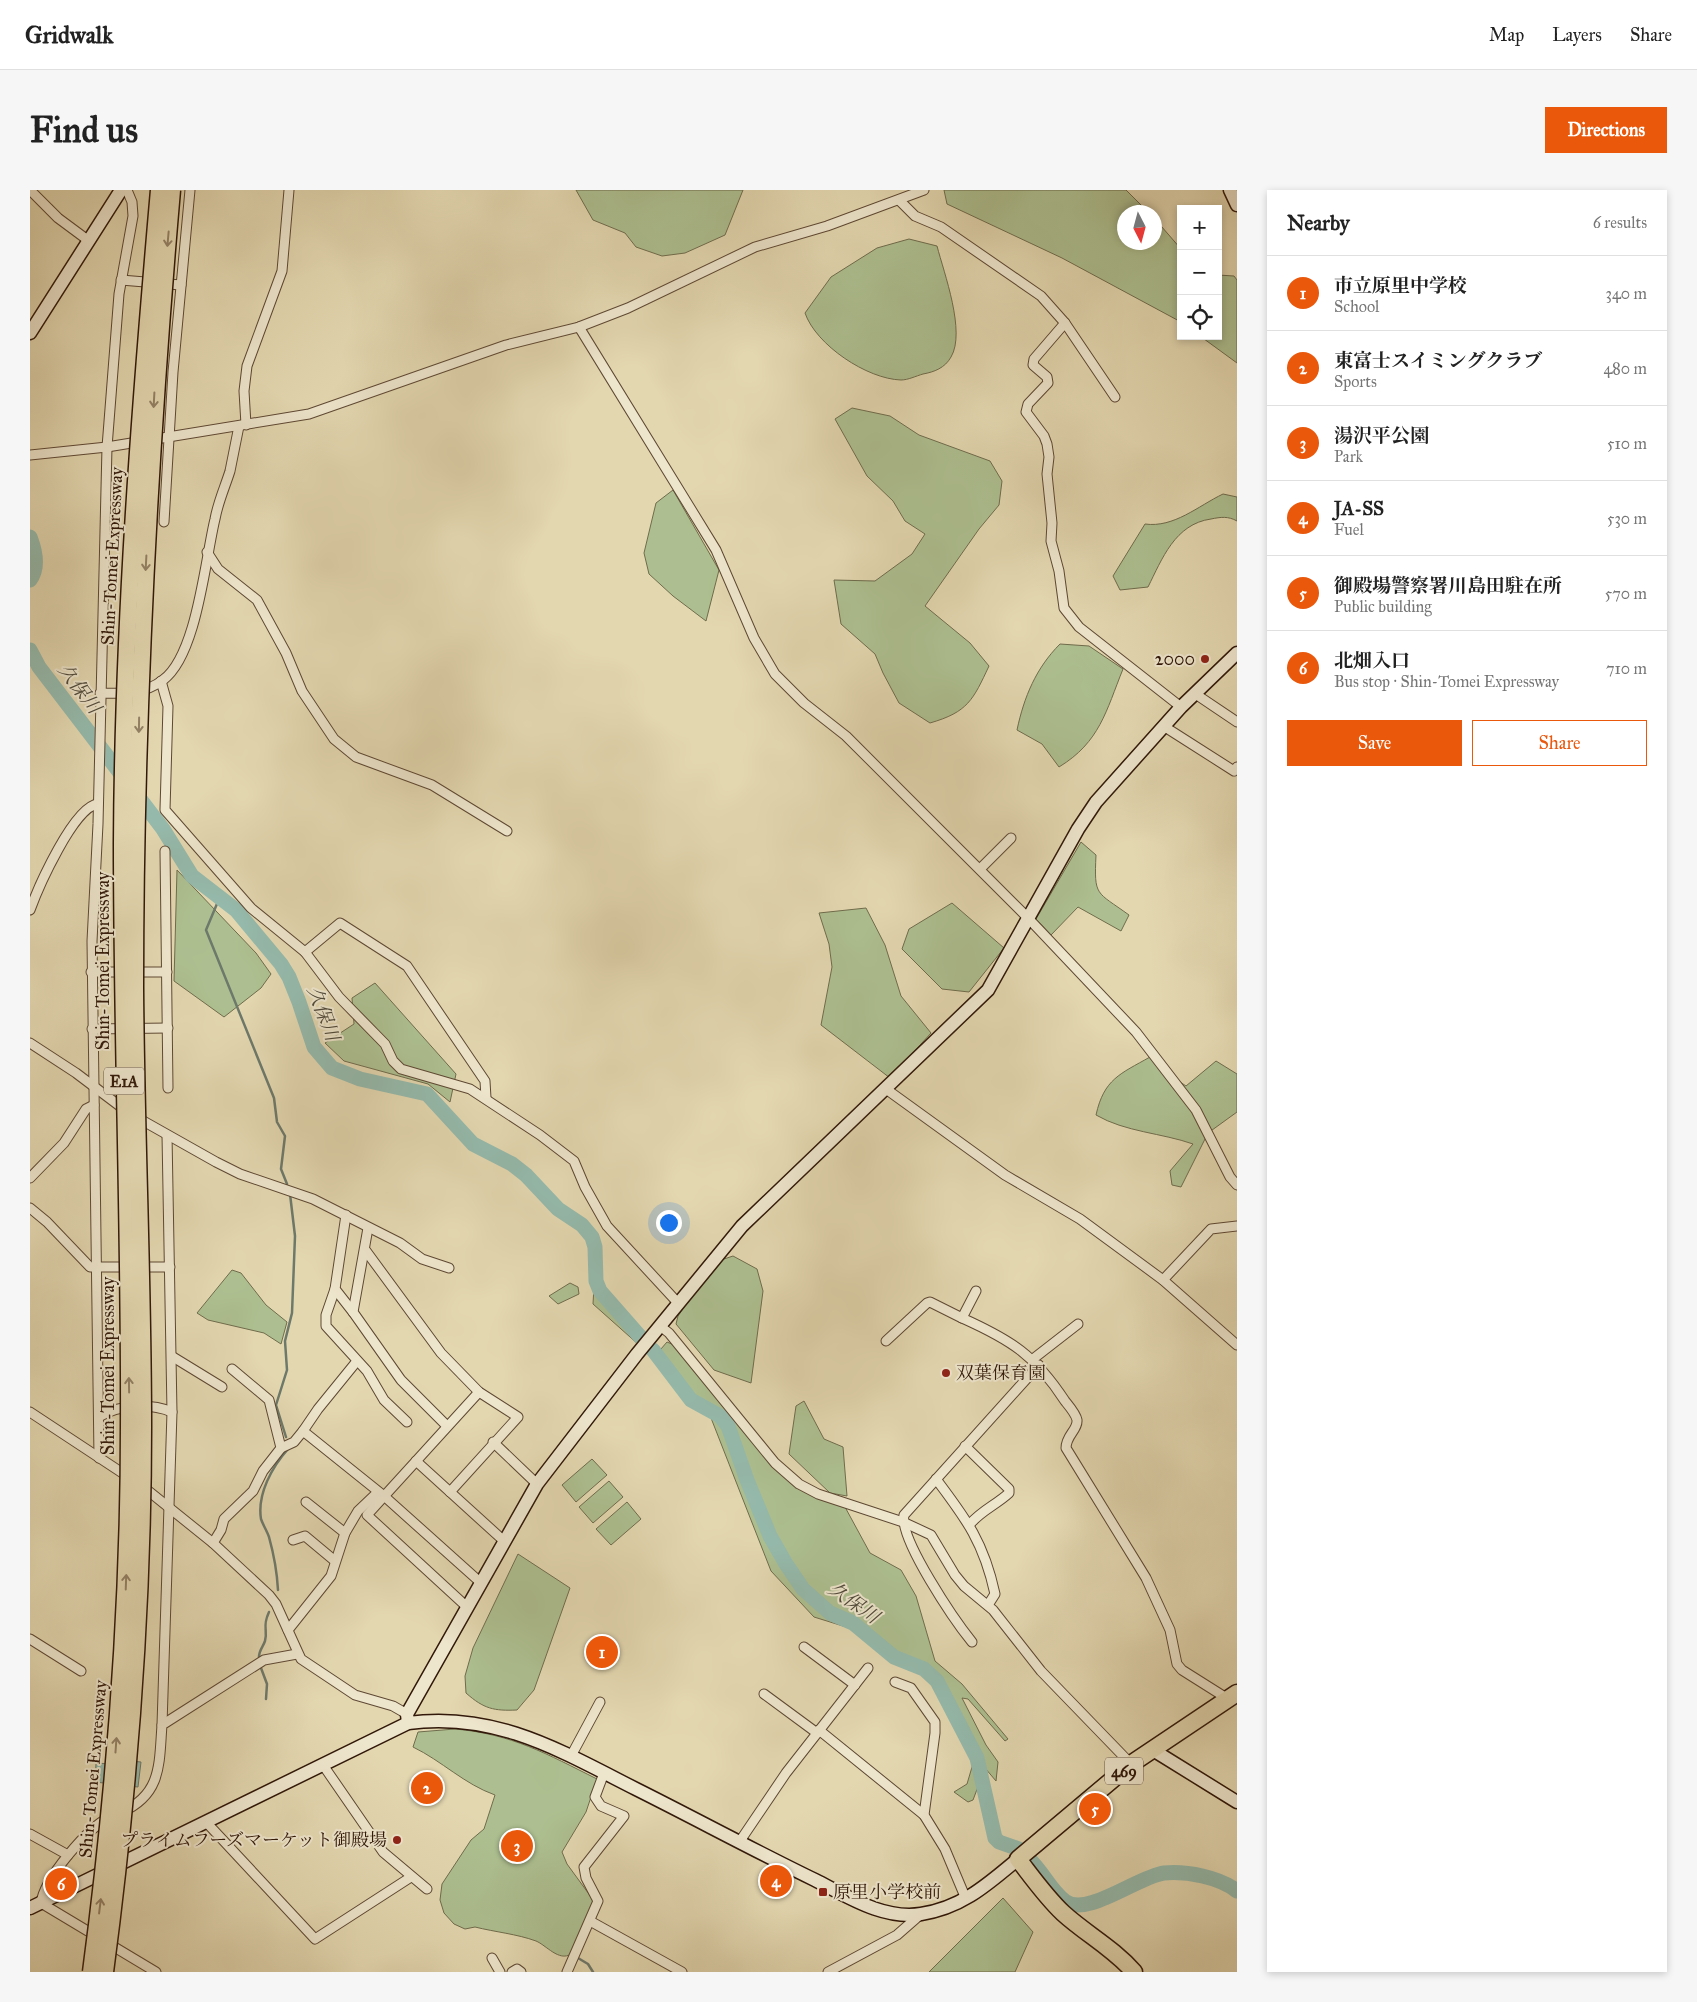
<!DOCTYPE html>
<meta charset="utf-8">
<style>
:root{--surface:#fff;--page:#f6f6f6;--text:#222;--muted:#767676;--line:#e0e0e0;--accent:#ea580c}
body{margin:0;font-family:"IM FELL Great Primer","Noto Serif JP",serif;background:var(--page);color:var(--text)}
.controls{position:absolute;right:15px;top:15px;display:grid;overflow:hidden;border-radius:0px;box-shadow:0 2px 8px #0003}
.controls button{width:45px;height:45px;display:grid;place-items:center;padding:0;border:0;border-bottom:1px solid var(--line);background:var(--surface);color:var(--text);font:25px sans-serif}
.compass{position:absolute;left:1087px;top:15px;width:45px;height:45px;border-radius:50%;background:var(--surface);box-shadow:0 2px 8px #0003;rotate:174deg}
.you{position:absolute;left:638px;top:1032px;width:18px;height:18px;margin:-12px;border:4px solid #fff;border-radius:50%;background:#1a73e8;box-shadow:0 0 0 8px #1a73e833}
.badge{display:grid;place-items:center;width:32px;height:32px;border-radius:50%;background:var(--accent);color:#fff;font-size:16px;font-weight:700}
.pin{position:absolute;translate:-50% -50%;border:2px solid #fff;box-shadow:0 1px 5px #0006}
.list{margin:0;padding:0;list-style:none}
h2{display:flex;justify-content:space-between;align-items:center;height:65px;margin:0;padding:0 20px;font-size:21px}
h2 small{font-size:16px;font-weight:400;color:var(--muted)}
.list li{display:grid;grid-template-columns:32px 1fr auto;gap:15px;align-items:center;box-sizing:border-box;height:75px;padding:0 20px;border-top:1px solid var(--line)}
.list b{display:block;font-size:19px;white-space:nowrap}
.list p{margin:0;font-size:16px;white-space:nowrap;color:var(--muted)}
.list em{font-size:16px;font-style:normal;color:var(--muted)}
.actions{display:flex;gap:10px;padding:15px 20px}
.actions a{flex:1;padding:11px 0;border:1px solid var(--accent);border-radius:0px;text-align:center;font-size:18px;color:var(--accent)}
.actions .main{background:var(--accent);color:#fff}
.icon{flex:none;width:28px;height:28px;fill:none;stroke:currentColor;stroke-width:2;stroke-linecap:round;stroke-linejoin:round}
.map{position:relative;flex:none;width:1207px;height:1782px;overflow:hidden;border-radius:0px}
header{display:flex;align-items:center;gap:30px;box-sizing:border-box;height:70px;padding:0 25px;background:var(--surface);border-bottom:1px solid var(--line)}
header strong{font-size:24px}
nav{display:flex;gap:28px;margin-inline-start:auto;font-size:18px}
.intro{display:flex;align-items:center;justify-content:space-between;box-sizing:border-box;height:120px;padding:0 30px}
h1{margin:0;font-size:35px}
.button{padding:12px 22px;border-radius:0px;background:var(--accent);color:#fff;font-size:18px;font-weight:700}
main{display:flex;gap:30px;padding:0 30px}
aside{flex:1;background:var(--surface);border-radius:0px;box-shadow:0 2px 8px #0003}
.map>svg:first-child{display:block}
</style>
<header>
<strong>Gridwalk</strong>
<nav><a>Map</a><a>Layers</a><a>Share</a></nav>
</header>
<div class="intro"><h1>Find us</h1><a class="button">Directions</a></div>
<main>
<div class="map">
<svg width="1207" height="1782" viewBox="0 0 1207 1782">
<rect width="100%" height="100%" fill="#e3d7b0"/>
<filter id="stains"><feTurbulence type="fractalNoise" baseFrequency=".004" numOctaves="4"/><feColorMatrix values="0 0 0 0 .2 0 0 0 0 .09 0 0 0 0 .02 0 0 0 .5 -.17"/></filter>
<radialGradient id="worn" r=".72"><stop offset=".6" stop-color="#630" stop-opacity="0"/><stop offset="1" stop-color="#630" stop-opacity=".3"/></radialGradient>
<g fill="#adbf90" stroke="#6f6c4c">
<path d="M546 0H713L695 45 655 63 632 66 606 57 595 43 563 30Z"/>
<path d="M914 0H1096L1118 22H1094V52H1124L1125 29 1151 59V132L1032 68 917 14Z"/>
<path d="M879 49 907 56C914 83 936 142 921 167 915 178 904 182 893 184 886 186 878 190 871 190 837 189 786 155 775 123L801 87 847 58Z"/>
<path d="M1188 85 1204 86 1207 90V173L1170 146H1188Z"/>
<path d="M822 218 860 226 889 245 960 271 972 291 969 315 949 339 895 416 940 453 959 476C943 510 938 522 900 533L869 513 853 483 845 464 811 434 804 390 845 391 882 364 895 344 875 331 863 311 837 286 805 229Z"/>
<path d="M643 300 689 380 676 431 643 406 619 384 614 363 626 313Z"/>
<path d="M1193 304 1207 307V331C1198 326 1191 327 1181 329 1145 334 1132 369 1118 397L1090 400 1083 386 1115 334C1144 338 1168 316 1193 304Z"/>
<path d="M1030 454 1059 456 1093 479C1076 521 1070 552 1029 577L1012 554 987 540C994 507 1006 478 1030 454Z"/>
<path d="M1051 652 1066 665C1064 707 1066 701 1099 725L1091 741 1048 717 1021 745 1006 729Z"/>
<path d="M147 680 226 763 241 784 231 798 194 827 144 791Z"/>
<path d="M922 713 974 758 939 802 912 799 872 759 879 739Z"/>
<path d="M836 718 855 755 871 806 901 843 860 888 791 835 802 777 799 754 789 723Z"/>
<path d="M345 793 426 884 420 912 398 894 314 871 295 853 324 834 322 808Z"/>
<path d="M1120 867 1140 885 1156 896 1186 871 1207 884V922L1178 943 1151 997 1142 995 1140 981 1163 954C1132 943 1095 942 1066 925 1074 889 1090 884 1120 867Z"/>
<path d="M703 1066 727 1079 733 1101 721 1193 684 1180 646 1134 648 1126 685 1072Z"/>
<path d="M202 1080 211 1083 236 1115 257 1132 251 1154 234 1143 178 1130 167 1123Z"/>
<path d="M540 1093 548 1097 549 1104 528 1114 519 1106Z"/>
<path d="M564 1096 614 1147 609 1155 563 1114Z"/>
<path d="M637 1152 644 1155 742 1276 767 1297 815 1317 840 1363 871 1380 886 1406 905 1471 932 1494 978 1549 975 1551 938 1509 932 1508 956 1555 968 1572 966 1591 955 1578 943 1610 938 1612 924 1602 937 1594 947 1560 914 1495 894 1483 864 1473 829 1441 784 1427 741 1381 681 1228 658 1211 624 1167Z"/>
<path d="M774 1211 794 1249 813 1257 817 1306 800 1303 759 1264 766 1216Z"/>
<path d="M562 1269 577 1285 546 1312 532 1295Z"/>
<path d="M579 1291 593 1307 563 1333 549 1317Z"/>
<path d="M597 1312 611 1329 581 1355 566 1339Z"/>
<path d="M488 1364 540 1398 504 1500 487 1520C464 1521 454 1519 436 1503L435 1486 443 1458Z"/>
<path d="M425 1539C482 1544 517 1564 567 1589L556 1622 532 1662 537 1674 564 1711C559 1720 546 1760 541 1764 529 1772 516 1755 506 1751 487 1744 465 1742 445 1737L435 1739 424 1734 414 1723 410 1710 412 1694 441 1650 454 1639 465 1605C434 1594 412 1571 383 1557L388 1542Z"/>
<path d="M973 1708 1003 1742 985 1782H899Z"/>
</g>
<path fill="#95baac" stroke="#6d796b" d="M81 1569 111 1572 108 1597 65 1592 66 1573 80 1574Z"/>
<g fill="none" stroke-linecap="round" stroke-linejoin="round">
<g stroke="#6d796b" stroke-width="2.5">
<path d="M189 709 176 740 244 908 247 932 255 946 251 979 257 994"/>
<path d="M256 1247 246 1215 257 1180 255 1151 262 1123 265 1046 260 1004"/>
<path d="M248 1400C247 1381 244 1365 239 1347 237 1341 233 1335 231 1329 227 1304 242 1277 258 1259"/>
<path d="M229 1467C229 1460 233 1457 235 1451 238 1439 232 1437 239 1422"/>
<path d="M231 1478 237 1494 236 1509"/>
<path d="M548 1768 558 1774 563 1782"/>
</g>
<g stroke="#95baac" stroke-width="15">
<path d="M0 347C5 360 9 378 0 390"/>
<path d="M0 460 9 477 133 639 162 686 206 720 251 774 259 787 269 812 284 857 302 878 330 889 397 904 443 954 482 974 496 985 528 1019 552 1035 562 1047 565 1057 566 1091 570 1101 613 1150"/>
<path d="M623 1160 661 1210 690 1226 698 1236 717 1290 740 1346 756 1374 773 1399 800 1423 823 1433 864 1467 894 1479 907 1491 947 1568 965 1648 969 1652 989 1659"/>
<path d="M1000 1670C1013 1682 1021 1701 1035 1711 1056 1728 1109 1686 1134 1683 1157 1681 1189 1687 1207 1701"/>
</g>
<g stroke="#5e4833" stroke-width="11">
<g id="street">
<path d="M0 0 28 28 59 51"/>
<path d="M869 10 885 26 911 37 1011 106 1035 133 1085 207"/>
<path d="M91 90 151 95"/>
<path d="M1035 133 1004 169 1003 175 1017 187 1018 193 998 214 996 222 1014 246 1017 254 1019 267 1017 284 1022 333 1021 351 1029 381 1034 418 1049 437 1151 517"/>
<path d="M549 137 686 360 724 448 745 484 774 513 816 546 998 728 1106 842 1166 920 1200 987 1207 995"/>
<path d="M216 235 214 201 217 176 252 81 259 0"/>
<path d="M0 265 77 257 279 224 476 155 549 137 598 118 725 57 797 36 894 0"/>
<path d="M134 332 143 182 160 0"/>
<path d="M177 362 188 379 227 410 256 463 272 501 304 549 326 567 402 595 477 641"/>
<path d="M131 491 138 516 135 620 221 718 275 762 310 733 377 776 455 891 456 908"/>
<path d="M70 503C92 504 115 504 133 490 167 465 175 370 185 329 188 312 195 297 200 281 203 266 206 251 209 236"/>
<path d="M1164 503 1207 532"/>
<path d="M1135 537 1204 581 1207 577"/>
<path d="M135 661 138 898"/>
<path d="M950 679 981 648"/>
<path d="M0 720C8 698 44 616 68 614"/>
<path d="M275 762 309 807 355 854 363 871 371 879 440 899 510 945 544 971 555 997 577 1036 648 1113"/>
<path d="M61 782H137"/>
<path d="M62 839 138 838"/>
<path d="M0 853 46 883 99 923 186 972 210 984 283 1009 370 1053 392 1069 419 1078"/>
<path d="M856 899 975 985 1050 1029 1133 1090 1207 1155"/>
<path d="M0 988 34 953 56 919 64 915"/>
<path d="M0 1018 17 1032 60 1077H140"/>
<path d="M316 1025 305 1099 323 1122"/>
<path d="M338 1038 323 1122 371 1190 417 1236"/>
<path d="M336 1061 411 1163 449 1202 488 1227 420 1302"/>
<path d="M1133 1090 1181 1039 1207 1036"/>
<path d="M305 1099 296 1125V1136L337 1181 354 1210 377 1232"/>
<path d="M946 1101 932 1128C981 1150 1005 1165 1035 1211 1039 1216 1046 1224 1047 1230 1048 1240 1036 1245 1036 1258L1116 1388 1140 1440 1147 1474 1152 1480 1198 1509"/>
<path d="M630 1136 639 1143 745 1273 769 1294 788 1304 873 1332 901 1345 925 1385 934 1396 963 1420 1011 1481 1101 1574"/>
<path d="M856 1151 897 1113 900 1112 932 1128"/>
<path d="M143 1167 192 1197"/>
<path d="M1003 1169 1048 1134"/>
<path d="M0 1222 100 1288"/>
<path d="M69 1227C90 1214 120 1213 142 1222"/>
<path d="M273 1241 288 1219 327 1171"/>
<path d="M463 1252 507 1294"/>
<path d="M935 1256 979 1299V1303C966 1315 952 1320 940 1334"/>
<path d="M251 1258 264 1252 273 1241 354 1306 450 1392"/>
<path d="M69 1268 62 751 68 634 77 257 89 104 103 26 102 12 97 0"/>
<path d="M386 1271 474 1351"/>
<path d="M906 1289C937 1330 954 1353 965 1404L958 1415"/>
<path d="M111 1295 183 1353 239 1405 246 1414 271 1469 325 1505 363 1516 377 1524"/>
<path d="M276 1312 315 1343"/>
<path d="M263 1350 275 1346 305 1371"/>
<path d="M183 1353 191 1340 194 1329 223 1301 233 1281 251 1258 239 1210 202 1179"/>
<path d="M437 1417 337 1325 449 1202"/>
<path d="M258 1440 301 1386 315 1343 328 1321 348 1302"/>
<path d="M0 1449 51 1481"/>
<path d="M942 1452C925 1431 869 1349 874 1325L1009 1175"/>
<path d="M774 1457 825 1495"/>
<path d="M865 1492 881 1498 905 1532V1543L894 1625 915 1659 936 1709"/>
<path d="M734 1504 787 1543"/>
<path d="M132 1535 142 1222 137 945"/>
<path d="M789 1540 894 1625"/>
<path d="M541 1566 570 1512"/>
<path d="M293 1575 353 1662 397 1699"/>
<path d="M92 1622C132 1604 129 1574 132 1535L234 1470 267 1464"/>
<path d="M80 1627C58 1637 14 1689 11 1713L126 1782"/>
<path d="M176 1632 285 1749 381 1687"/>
<path d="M0 1644 38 1665"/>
<path d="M710 1651 756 1583 838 1478"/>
<path d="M560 1731 652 1782"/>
<path d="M462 1768 470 1782"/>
<path d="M482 1782 487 1779 491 1782"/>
<path d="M537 1782 568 1711 556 1688 554 1677 594 1626 571 1616 565 1607 574 1583"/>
<path d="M798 1782 867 1745 891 1724"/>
</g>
</g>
<g stroke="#311809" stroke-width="15">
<g id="secondary">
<path d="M1200 0 1207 15"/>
<path d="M0 143 91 0"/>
<path d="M378 1533 377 1524 507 1294 607 1164 712 1036 958 800 1048 639 1066 612 1151 517 1207 463"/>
<path d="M1123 1560 1207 1612"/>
<path d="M0 1718 378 1533C465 1521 531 1561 606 1599 666 1629 725 1661 785 1690 817 1706 853 1730 891 1724 932 1718 958 1694 988 1669"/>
</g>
</g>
<g stroke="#311809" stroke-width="19">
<path id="highway" d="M1104 1782C1083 1758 1056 1744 1033 1723 1016 1707 1002 1687 988 1669L1101 1574 1207 1503"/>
</g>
<use href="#street" stroke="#ede5cc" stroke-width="9"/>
<use href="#secondary" stroke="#ede5cc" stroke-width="12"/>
<use href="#highway" stroke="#e3d7b0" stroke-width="16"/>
<g stroke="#311809" stroke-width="19" stroke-linecap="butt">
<g id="highway-bridge">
<path d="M61 1782C85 1601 99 1419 99 1237 100 1042 92 848 92 654 93 435 110 217 129 0"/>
<path d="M75 1782C99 1601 113 1419 113 1237 113 1090 106 944 105 797 105 531 119 265 142 0"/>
</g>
</g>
<use href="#highway-bridge" stroke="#e3d7b0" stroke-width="16"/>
</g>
<defs><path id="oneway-shaft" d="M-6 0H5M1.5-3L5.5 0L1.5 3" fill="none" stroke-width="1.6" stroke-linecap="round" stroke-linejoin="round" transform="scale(1.25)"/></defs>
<g stroke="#938165">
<use href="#oneway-shaft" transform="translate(138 49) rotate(95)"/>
<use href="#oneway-shaft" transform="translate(124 210) rotate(93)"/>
<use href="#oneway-shaft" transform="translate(116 373) rotate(93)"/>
<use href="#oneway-shaft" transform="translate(109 535) rotate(91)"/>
<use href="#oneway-shaft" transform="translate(99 1195) rotate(-91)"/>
<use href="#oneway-shaft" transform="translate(96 1392) rotate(-88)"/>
<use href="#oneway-shaft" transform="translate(86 1555) rotate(-86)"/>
<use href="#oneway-shaft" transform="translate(70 1716) rotate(-83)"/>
</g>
<g fill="#8f2418" stroke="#ede5cc" stroke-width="2">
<circle cx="1175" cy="469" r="5"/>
<circle cx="916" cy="1183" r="5"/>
<circle cx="367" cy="1650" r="5"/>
<rect x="788" y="1697" width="10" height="10" rx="2.5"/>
</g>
<g text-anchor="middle" stroke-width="4" stroke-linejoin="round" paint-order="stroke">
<g fill="#ede5cc" stroke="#695644" stroke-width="1">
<rect x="74" y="877.5" width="40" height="27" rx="4"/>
<rect x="1075" y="1567.5" width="38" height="27" rx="4"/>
</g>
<g font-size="16" font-weight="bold" fill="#311809">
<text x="94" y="897">E1A</text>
<text x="1094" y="1587">469</text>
</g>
<g font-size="18" fill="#311809" stroke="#ede5cc">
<text transform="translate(82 366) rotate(-87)" y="6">Shin-Tomei Expressway</text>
<text transform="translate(73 771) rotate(-90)" y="6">Shin-Tomei Expressway</text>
<text transform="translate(78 1176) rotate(-90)" y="6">Shin-Tomei Expressway</text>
<text transform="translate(63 1579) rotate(-85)" y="6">Shin-Tomei Expressway</text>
</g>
<g font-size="18" fill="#311809" stroke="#ede5cc" text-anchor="end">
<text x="1165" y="475">2000</text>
<text x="926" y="1189" text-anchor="start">双葉保育園</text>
<text x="357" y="1656">プライムフーズマーケット御殿場</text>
<text x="803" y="1708" text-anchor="start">原里小学校前</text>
</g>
<g font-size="19" font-style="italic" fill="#4f493a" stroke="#ede5cc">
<text transform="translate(50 498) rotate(53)" y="7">久保川</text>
<text transform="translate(294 823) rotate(69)" y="7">久保川</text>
<text transform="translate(824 1412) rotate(35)" y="7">久保川</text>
</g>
</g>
<rect width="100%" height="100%" filter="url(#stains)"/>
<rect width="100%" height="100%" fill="url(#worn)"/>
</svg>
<div class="controls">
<button>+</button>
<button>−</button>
<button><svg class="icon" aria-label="locate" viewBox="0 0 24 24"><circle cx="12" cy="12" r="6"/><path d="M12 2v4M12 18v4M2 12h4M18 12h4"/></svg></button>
</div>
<svg class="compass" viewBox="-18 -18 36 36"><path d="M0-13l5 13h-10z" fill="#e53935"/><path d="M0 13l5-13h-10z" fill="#767676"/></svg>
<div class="you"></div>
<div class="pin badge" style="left:572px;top:1462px">1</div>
<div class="pin badge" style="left:397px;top:1598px">2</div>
<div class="pin badge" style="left:487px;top:1656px">3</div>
<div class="pin badge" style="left:746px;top:1691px">4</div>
<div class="pin badge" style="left:1065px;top:1619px">5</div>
<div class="pin badge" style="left:31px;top:1694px">6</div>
</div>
<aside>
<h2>Nearby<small>6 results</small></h2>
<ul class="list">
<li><span class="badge">1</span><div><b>市立原里中学校</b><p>School</p></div><em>340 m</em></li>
<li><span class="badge">2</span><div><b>東富士スイミングクラブ</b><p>Sports</p></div><em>480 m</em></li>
<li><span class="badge">3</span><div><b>湯沢平公園</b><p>Park</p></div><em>510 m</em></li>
<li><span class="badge">4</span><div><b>JA-SS</b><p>Fuel</p></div><em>530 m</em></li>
<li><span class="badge">5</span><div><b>御殿場警察署川島田駐在所</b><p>Public building</p></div><em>570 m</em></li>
<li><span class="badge">6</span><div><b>北畑入口</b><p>Bus stop · Shin-Tomei Expressway</p></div><em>710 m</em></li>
</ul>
<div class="actions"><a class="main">Save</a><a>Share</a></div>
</aside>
</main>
